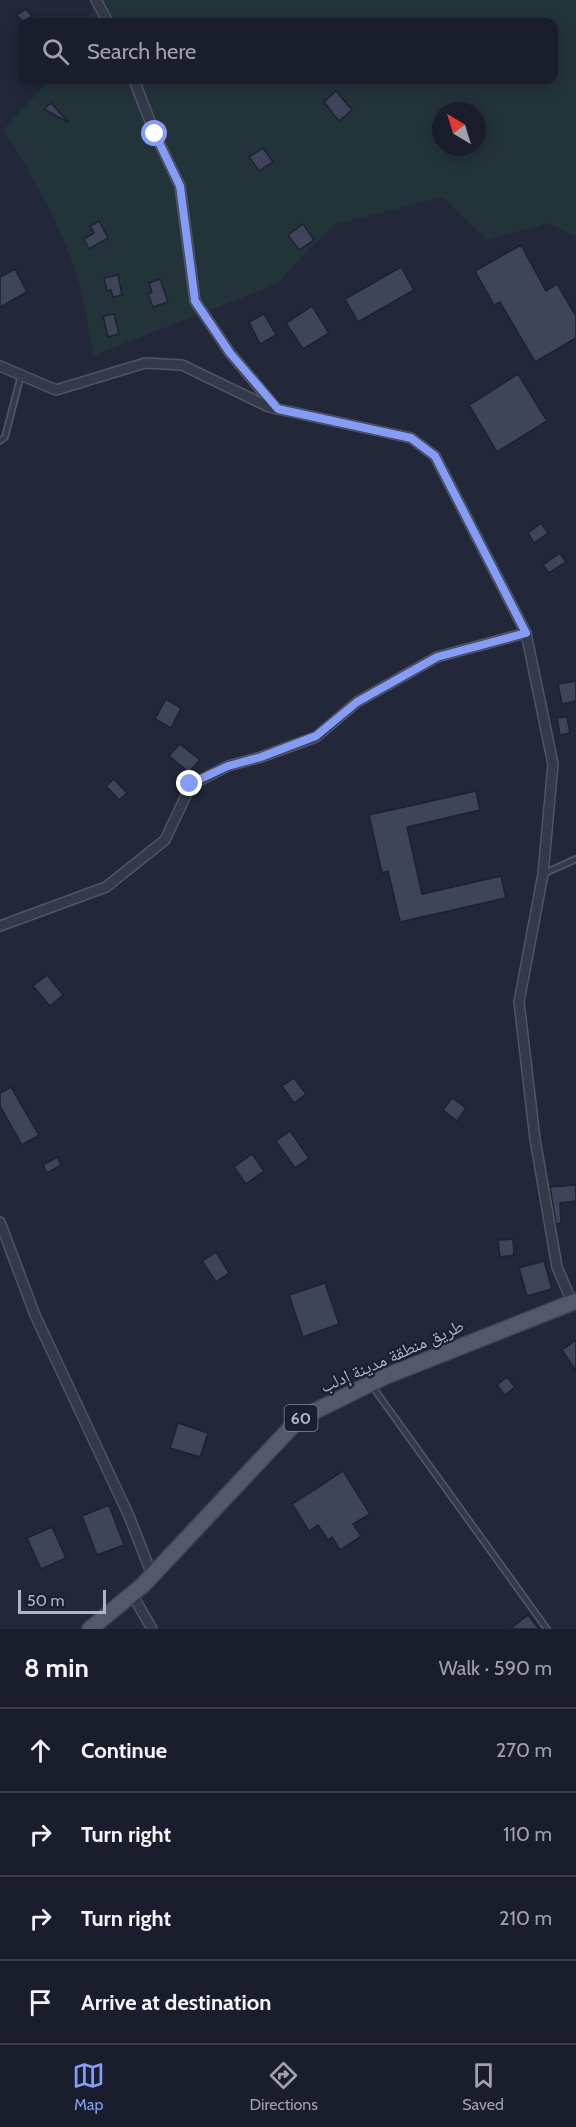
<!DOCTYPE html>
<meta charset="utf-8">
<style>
:root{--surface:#1a1d2b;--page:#272a37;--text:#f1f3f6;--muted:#9fa2a9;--line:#383b47;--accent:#849cf6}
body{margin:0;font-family:Cabin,"Noto Naskh Arabic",sans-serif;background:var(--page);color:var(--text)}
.compass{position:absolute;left:432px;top:102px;width:54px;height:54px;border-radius:50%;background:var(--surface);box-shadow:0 3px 15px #0003;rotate:322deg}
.scale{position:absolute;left:18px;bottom:15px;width:88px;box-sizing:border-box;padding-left:6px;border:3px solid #b0b4c6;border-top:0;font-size:16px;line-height:21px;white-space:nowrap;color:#b0b4c6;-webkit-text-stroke:4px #1b1f2e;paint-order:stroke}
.stop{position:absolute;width:18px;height:18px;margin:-14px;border:4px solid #849cf6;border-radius:50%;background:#fff}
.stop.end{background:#849cf6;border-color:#fff;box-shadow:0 2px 6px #0008}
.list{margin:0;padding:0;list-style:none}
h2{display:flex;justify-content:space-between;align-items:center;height:78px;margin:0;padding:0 24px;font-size:26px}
h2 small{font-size:20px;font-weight:400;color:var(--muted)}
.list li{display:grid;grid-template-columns:39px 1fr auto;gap:18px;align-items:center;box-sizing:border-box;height:84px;padding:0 24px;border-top:2px solid var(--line)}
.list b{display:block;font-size:22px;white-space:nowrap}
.list em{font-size:20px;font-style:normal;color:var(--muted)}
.icon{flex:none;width:33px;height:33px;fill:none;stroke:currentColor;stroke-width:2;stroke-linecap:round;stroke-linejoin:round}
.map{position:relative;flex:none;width:576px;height:1629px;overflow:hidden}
.search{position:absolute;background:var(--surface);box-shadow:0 3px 15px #0003;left:18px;right:18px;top:18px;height:66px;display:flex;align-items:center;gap:15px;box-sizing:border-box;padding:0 21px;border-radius:12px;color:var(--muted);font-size:22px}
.sheet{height:414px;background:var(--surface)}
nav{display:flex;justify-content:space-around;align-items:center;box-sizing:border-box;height:84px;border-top:2px solid var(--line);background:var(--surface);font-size:16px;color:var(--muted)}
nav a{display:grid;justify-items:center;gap:3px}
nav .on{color:var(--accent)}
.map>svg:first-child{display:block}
</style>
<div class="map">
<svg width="576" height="1629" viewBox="0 0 576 1629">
<rect width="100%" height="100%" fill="#222739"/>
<path fill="#23333a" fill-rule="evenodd" d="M96 0H576V237L548 223 487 240 443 197 333 225 275 285 94 355C89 333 86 309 80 287 64 230 35 180 3 130L50 80H554V22H87ZM441 111H477V147H441Z"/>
<g fill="#3e4459" stroke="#1d2130" stroke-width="1.5">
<path d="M26 9 32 16 23 22 17 15Z"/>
<path d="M336 91 352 110 339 121 324 102Z"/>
<path d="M51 103 69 123 44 109Z"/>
<path d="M263 148 273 162 259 171 249 157Z"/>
<path d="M99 221 108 238 89 249 84 239 94 233 90 226Z"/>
<path d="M303 224 314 240 299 250 288 235Z"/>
<path d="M521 245 546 291 557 284 576 316V338L535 362 500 302 494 305 475 271Z"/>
<path d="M401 267 414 290 358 322 345 299Z"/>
<path d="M15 269 27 292 0 307V277Z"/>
<path d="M118 275 122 295 113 297 111 290 107 291 104 278Z"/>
<path d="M160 279 168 302 153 307 148 294 152 292 149 283Z"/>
<path d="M312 306 329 333 303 349 286 323Z"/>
<path d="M114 314 119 334 108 337 103 316Z"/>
<path d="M264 314 276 335 260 344 249 322Z"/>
<path d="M518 374 547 421 497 452 469 405Z"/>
<path d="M541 523 548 533 534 543 528 533Z"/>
<path d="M560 553 566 562 549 573 543 565Z"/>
<path d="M576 681V701L562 704 558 684Z"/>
<path d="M166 699 181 708 171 728 155 719Z"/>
<path d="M567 717 570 733 560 735 557 718Z"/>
<path d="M180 744 200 760 189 772 169 756Z"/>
<path d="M114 779 127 793 119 800 106 786Z"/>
<path d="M476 791 480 810 407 827 422 894 501 876 506 898 400 922 388 871 382 873 369 815Z"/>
<path d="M47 975 63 995 50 1006 33 986Z"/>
<path d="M294 1078 306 1094 294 1103 282 1086Z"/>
<path d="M11 1087 39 1135 22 1145 0 1106V1093Z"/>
<path d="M452 1098 466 1108 457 1121 443 1110Z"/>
<path d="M290 1131 309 1158 295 1168 276 1141Z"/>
<path d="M252 1154 264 1171 246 1184 234 1167Z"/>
<path d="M57 1157 61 1165 47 1173 43 1165Z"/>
<path d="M576 1185V1201L560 1203 561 1223 556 1224 550 1187Z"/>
<path d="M513 1239 514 1255 500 1257 498 1240Z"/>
<path d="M216 1252 229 1273 216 1282 202 1261Z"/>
<path d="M544 1261 552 1289 527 1296 519 1268Z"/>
<path d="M325 1283 339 1324 303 1337 289 1295Z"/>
<path d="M576 1340V1371L562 1350Z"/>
<path d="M507 1377 515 1387 505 1395 497 1385Z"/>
<path d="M178 1423 208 1433 200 1457 170 1448Z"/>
<path d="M343 1471 370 1514 353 1524 361 1536 340 1550 332 1537 328 1540 318 1525 309 1531 292 1504Z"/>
<path d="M109 1505 124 1545 97 1555 82 1516Z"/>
<path d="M52 1527 66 1558 41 1569 27 1538Z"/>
<path d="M528 1615 539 1629H510Z"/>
</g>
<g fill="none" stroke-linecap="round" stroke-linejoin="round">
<g stroke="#505464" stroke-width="8">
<g id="service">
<path d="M0 441 5 437 21 375"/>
<path d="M543 874 576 859"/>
<path d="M372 1386 547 1629"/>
</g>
</g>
<g stroke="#505464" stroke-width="12">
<g id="minor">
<path d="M96 0 108 22"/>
<path d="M134 80 155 134 180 186 195 301 230 353 277 409"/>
<path d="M0 366 56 390 145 363 182 365 269 407 411 438 435 456 526 633 553 764 543 874 519 1002 535 1139 557 1267 572 1302"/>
<path d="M0 926 106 887 165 840 191 785 228 766 261 757 316 737 357 702 437 657 526 633"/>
<path d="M0 1222 35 1315 129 1516 152 1575"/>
<path d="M132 1594 152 1629"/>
</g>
</g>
<g stroke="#3e4353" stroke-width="18">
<path id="primary" d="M90 1629 143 1585 299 1419 384 1377 576 1301"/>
</g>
<use href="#service" stroke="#353a4a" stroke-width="4.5"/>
<use href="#minor" stroke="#353a4a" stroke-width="9"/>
<use href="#primary" stroke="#53586a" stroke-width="15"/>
</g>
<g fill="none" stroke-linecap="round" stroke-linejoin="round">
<path stroke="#849cf6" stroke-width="8" d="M155 134 180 186 195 301 230 353 278 409 411 438 435 456 526 633 437 657 357 702 316 736 261 757 228 766 190 784"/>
</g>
<g text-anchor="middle" stroke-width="4.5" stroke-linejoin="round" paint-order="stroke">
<rect fill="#1b1f2e" stroke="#838798" stroke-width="1.5" x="284.5" y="1405" width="33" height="26" rx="4.5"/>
<g font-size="16" font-weight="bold" fill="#b0b4c6">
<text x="301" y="1424">60</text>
</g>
<g font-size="18" fill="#b0b4c6" stroke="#1b1f2e">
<text transform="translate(392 1356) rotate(-24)" y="6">طريق منطقة مدينة إدلب</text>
</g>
</g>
</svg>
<svg class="compass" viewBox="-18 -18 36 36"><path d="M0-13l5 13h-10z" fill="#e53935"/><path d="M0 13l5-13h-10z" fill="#9fa2a9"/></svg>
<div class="scale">50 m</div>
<div class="stop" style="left:155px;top:134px"></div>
<div class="stop end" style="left:190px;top:784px"></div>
<div class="search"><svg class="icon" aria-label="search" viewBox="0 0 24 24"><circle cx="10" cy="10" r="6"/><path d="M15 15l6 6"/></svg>Search here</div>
</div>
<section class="sheet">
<h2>8 min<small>Walk · 590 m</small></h2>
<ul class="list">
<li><svg class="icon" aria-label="ahead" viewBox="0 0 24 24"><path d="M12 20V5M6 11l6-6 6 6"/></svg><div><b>Continue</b></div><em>270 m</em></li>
<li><svg class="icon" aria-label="right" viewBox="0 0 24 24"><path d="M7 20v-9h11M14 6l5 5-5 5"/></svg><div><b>Turn right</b></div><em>110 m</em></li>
<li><svg class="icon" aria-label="right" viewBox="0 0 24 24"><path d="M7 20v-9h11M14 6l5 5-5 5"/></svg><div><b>Turn right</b></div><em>210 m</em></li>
<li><svg class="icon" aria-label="arrive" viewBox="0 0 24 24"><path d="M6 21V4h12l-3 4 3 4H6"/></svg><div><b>Arrive at destination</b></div></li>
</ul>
</section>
<nav>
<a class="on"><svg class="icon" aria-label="map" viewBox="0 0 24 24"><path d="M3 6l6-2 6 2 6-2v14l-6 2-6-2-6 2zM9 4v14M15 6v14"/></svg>Map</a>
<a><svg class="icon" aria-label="directions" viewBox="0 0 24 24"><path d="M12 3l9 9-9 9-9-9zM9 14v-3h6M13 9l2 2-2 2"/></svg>Directions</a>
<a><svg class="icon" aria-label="saved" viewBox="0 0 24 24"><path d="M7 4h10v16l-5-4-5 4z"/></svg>Saved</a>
</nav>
